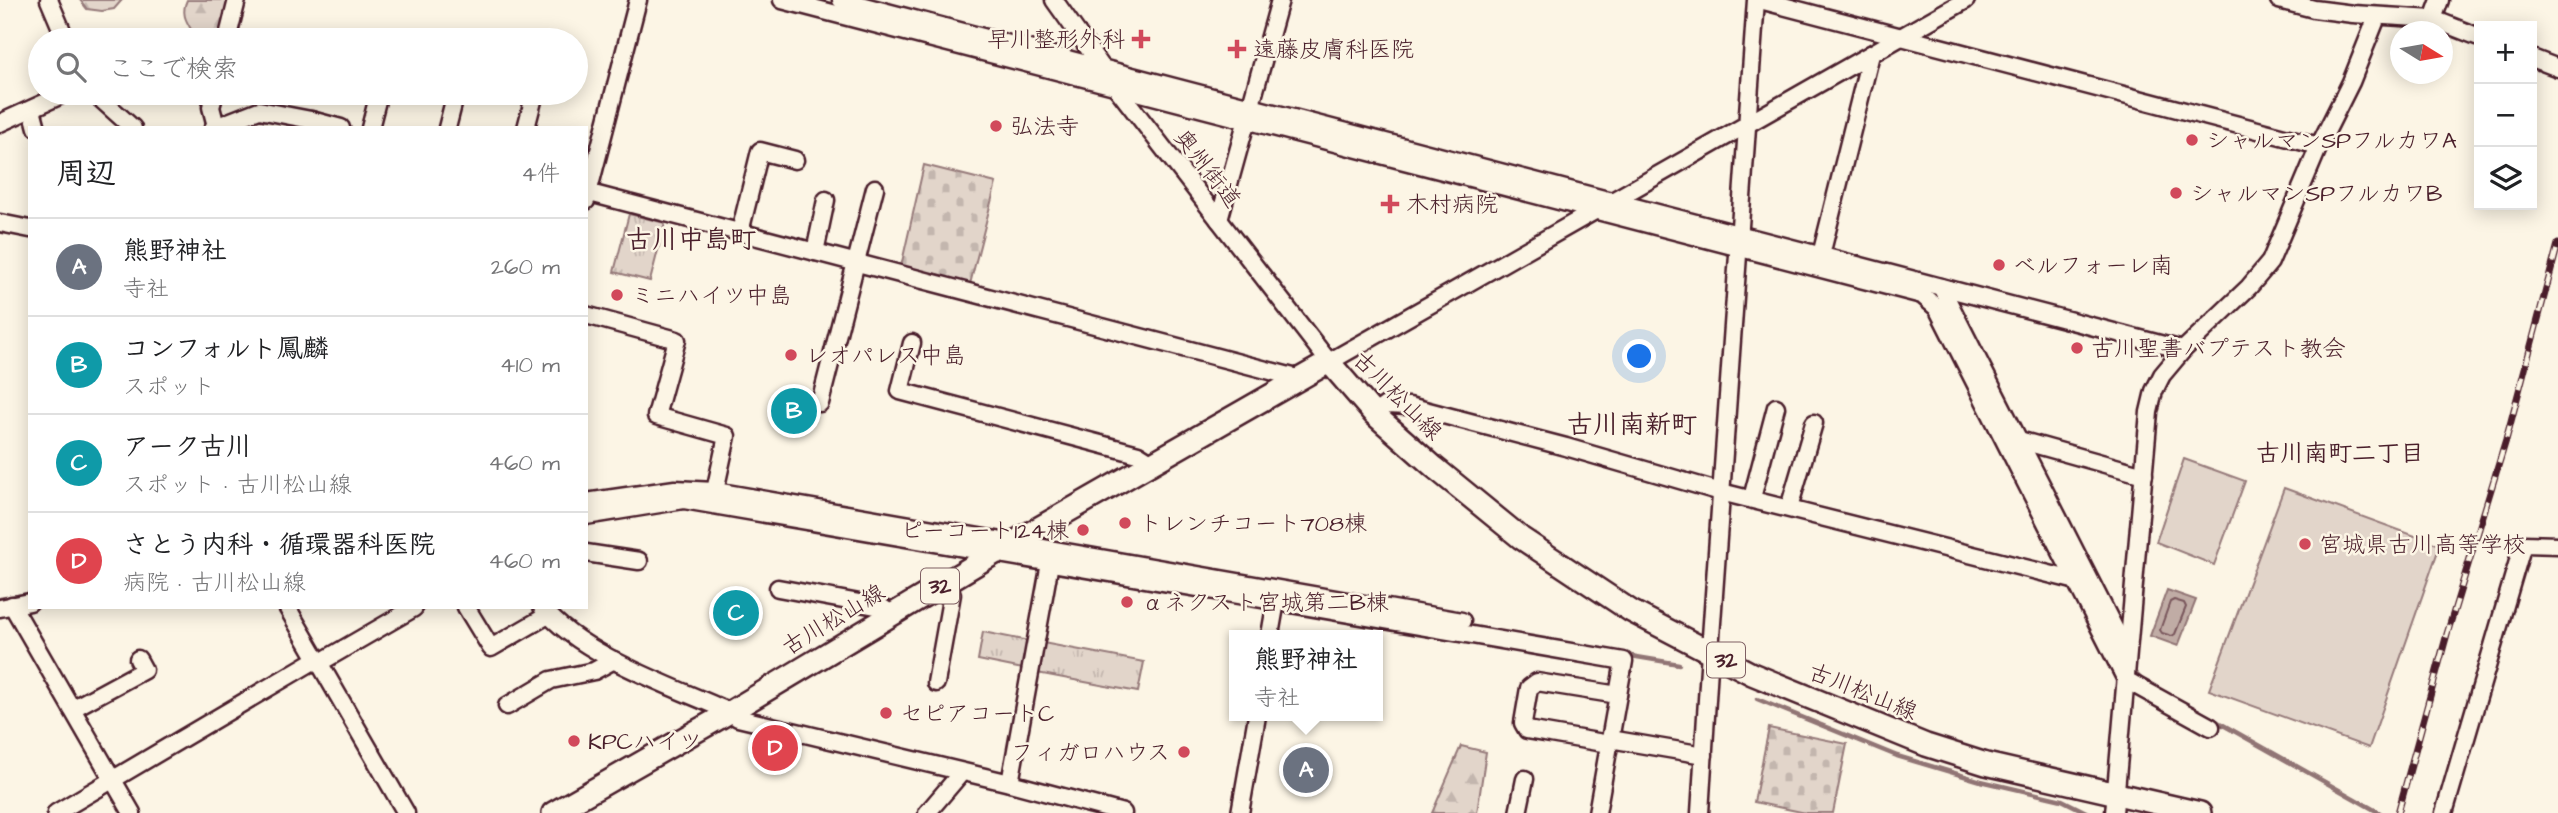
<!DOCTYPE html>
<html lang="ja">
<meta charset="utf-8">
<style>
:root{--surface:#fff;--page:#f6f6f6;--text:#202124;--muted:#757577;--line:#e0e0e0;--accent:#d1495b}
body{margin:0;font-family:"Architects Daughter","Klee One",sans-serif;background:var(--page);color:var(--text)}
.controls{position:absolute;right:21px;top:21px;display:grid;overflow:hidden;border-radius:0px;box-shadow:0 4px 18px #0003}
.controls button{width:63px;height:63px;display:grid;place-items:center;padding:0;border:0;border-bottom:2px solid var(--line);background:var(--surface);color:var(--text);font:35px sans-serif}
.compass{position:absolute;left:2390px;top:21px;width:63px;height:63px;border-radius:50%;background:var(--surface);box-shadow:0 4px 18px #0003;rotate:101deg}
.you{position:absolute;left:1640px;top:357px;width:24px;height:24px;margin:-18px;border:5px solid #fff;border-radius:50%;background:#1a73e8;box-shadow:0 0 0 10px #1a73e833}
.badge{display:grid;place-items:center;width:46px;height:46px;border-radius:50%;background:var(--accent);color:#fff;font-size:23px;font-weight:700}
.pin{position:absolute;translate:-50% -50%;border:4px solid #fff;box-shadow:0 2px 7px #0006}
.popup{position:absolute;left:1229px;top:630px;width:154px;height:91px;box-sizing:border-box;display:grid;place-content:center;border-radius:0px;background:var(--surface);filter:drop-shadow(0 2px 5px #0005);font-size:23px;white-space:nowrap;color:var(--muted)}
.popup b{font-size:26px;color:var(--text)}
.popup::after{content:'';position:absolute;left:50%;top:100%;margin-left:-14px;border:14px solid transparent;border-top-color:var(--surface)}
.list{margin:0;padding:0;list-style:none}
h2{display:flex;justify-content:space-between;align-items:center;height:91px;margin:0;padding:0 28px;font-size:30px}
h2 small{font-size:23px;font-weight:400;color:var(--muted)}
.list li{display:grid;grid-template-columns:46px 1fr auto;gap:21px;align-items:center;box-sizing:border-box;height:98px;padding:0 28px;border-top:2px solid var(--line)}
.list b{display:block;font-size:26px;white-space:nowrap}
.list p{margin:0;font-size:23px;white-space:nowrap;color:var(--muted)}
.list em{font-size:23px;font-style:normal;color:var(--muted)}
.icon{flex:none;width:38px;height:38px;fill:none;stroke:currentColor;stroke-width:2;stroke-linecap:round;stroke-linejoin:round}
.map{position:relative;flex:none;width:2558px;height:813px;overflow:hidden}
.search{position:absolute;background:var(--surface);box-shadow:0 4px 18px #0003;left:28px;top:28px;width:560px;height:77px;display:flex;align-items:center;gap:18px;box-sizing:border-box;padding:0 24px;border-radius:38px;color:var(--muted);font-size:26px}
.panel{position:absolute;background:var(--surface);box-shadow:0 4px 18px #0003;left:28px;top:126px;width:560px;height:483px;border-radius:0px}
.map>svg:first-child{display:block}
</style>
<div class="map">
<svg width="2558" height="813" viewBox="0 0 2558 813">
<defs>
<pattern id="grass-tufts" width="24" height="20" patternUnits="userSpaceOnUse" patternTransform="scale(1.75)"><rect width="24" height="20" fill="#e2d5ca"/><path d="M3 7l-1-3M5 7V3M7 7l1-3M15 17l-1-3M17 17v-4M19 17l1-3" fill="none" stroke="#c3b6ae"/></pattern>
<pattern id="forest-firs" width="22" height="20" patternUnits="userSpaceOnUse" patternTransform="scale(1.75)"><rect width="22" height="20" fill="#e2d5ca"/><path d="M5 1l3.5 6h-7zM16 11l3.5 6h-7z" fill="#c3b6ae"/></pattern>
<pattern id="cemetery-stones" width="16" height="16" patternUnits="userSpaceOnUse" patternTransform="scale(1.75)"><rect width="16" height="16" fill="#e2d5ca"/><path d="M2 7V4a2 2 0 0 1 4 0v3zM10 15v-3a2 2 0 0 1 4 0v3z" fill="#c3b6ae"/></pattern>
</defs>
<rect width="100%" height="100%" fill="#fcf5e5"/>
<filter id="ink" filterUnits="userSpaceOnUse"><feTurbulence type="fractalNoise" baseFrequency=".0143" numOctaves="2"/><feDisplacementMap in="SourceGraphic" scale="14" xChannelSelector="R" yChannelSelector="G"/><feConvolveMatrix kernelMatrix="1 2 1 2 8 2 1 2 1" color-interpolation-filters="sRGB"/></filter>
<g filter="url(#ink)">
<g fill="url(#grass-tufts)" stroke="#967a7a" stroke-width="2">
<path d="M629 214 665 223 650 281 614 272Z"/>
<path d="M983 632 1029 641 1023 669 978 660Z"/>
<path d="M1043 643 1144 662 1138 692 1037 673Z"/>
</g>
<g fill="url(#forest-firs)" stroke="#967a7a" stroke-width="2">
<path d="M80 0H122L114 9 102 11 87 9Z"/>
<path d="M187 0H233L223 40H197C190 25 179 17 187 0Z"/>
<path d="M1461 746 1486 752 1477 813H1432Z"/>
</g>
<g fill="url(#cemetery-stones)" stroke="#967a7a" stroke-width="2">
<path d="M924 165 996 183 969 288 900 271Z"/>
<path d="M1769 728 1847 744 1833 813H1806L1754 802Z"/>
</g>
<g fill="#e2d5ca" stroke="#967a7a" stroke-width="2">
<path d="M2184 459 2245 481 2214 565 2156 542Z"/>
<path d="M2284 488 2440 545 2369 748 2209 690Z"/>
</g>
<path fill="#c0aca5" stroke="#917474" stroke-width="2" d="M2167 590 2196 600 2178 646 2150 636Z"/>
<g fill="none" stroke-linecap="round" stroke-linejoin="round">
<path stroke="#79575c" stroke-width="2" d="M2174 600 2184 603 2186 607 2175 634 2172 636 2162 633 2160 630 2170 602Z"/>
<g stroke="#917474" stroke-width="4.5">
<path d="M0 599 30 594"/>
<path d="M1625 655 1679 664"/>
<path d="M2135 673 2143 681"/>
<path d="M1757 699 1897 756 1981 781 2062 800 2088 813"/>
<path d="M2200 712 2380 813"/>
</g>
<g stroke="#4a1f2b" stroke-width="21">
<g id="minor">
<path d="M49 0 66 40"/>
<path d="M782 0 1922 295 1937 308 2126 680 2211 727"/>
<path d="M841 0 2183 350"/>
<path d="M1054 0 1116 87 1329 362 1966 0"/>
<path d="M1760 0 2319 146"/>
<path d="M2279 0 2314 9 2353 14 2433 19 2479 37"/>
<path d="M2433 19 2440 0"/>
<path d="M227 40 237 0"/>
<path d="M2532 58 2558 68"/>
<path d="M94 93 133 128"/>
<path d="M215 93 211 107 216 126"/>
<path d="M32 109 37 128"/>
<path d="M311 120 341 128"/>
<path d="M0 123 66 93"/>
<path d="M213 128 259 110 311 120 316 128"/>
<path d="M370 128 379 93"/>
<path d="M447 128 456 93"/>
<path d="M526 128 535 93"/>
<path d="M586 192 1301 379"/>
<path d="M586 201 638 0"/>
<path d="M1219 220 1280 0"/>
<path d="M0 223 30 229"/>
<path d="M740 232 760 151 795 160"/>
<path d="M815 252 826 200"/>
<path d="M1821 255 1871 54"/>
<path d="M1941 287 2127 653"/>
<path d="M586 315 677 340 656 416 727 436 713 500"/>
<path d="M912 343 900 391 1138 454 1154 464"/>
<path d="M820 403 875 188"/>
<path d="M1374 414 1386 405 1409 406 1566 447 1721 492 2077 581"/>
<path d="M2015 442 2019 440 2144 475"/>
<path d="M1752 498 1776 407"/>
<path d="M586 502 675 489 715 491 1462 621"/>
<path d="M1789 508 1814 423"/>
<path d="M586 516 684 500 1624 661 1597 813"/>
<path d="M586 553 639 561"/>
<path d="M778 588 881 607 892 614"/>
<path d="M12 605 132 813"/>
<path d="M287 607 406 813"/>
<path d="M466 607 491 648 548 615"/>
<path d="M542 607C580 655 674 687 730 712L738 718 1010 783 1123 813"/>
<path d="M0 608 30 602"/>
<path d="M1270 635 1276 601"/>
<path d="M319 663 414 608"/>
<path d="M936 683 952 594 946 582"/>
<path d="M507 706 551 680 594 671 614 660"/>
<path d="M72 709 144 670 138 659"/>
<path d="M1610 739 1704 755"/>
<path d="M1609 744 1527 730 1523 723 1529 688 1537 682 1618 695"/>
<path d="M1010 783 1050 563"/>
<path d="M56 813 317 659"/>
<path d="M927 813 962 772"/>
<path d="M1240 813 1257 716"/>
<path d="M1518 813 1525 779"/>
<path d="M1700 813 1710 651 1756 0"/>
<path d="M2114 813 2149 412 2154 391 2162 375 2183 350 2249 287 2270 262 2319 146 2351 82 2377 17"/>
<path d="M2444 813 2523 544 2558 545"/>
</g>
</g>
<g stroke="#4a1f2b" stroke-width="26">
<path id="major" d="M553 813 730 712 995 553 1329 362 1374 414 1434 467 1521 538 1631 611 1752 674 1926 745 1986 764 2200 813"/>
</g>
<use href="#minor" stroke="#fcf5e5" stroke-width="16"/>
<use href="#major" stroke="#fcf5e5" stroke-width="21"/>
<g stroke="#4a1f2b" stroke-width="7">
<path id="rail" d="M2398 813 2447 634 2506 440 2558 244"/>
</g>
<use href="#rail" stroke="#fcf5e5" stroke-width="4.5" stroke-dasharray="13" stroke-linecap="butt"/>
</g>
</g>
<g fill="#d1495b" stroke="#fcf5e5" stroke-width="2.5">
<path d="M1137.5 28.5h7v7h7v7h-7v7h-7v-7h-7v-7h7z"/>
<path d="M1233.5 38.5h7v7h7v7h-7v7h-7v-7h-7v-7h7z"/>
<circle cx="996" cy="126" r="7"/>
<circle cx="2192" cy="140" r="7"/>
<circle cx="2176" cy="193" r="7"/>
<path d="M1386.5 193.5h7v7h7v7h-7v7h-7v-7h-7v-7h7z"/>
<circle cx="1999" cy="265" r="7"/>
<circle cx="617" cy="295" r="7"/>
<circle cx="2077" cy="348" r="7"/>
<circle cx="791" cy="355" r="7"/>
<circle cx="1125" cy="523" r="7"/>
<circle cx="1083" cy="530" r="7"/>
<circle cx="2305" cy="544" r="7"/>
<circle cx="1127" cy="602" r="7"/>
<circle cx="886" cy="713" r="7"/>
<circle cx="574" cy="741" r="7"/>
<circle cx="1184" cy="752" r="7"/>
</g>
<g text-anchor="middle" stroke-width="5" stroke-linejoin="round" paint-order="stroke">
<g fill="#fcf5e5" stroke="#7f5f63" stroke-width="2">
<rect x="921" y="568.5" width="38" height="35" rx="5"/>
<rect x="1707" y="642.5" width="38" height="35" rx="5"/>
</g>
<g font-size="21" font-weight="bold" fill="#4a1f2b">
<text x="940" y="593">32</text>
<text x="1726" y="667">32</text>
</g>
<g font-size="23" fill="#4a1f2b" stroke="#fcf5e5" text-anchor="start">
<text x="1125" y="47" text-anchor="end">早川整形外科</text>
<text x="1253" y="57">遠藤皮膚科医院</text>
<text x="1010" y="134">弘法寺</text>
<text x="2206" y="148">シャルマンSPフルカワA</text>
<text x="2190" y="201">シャルマンSPフルカワB</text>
<text x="1406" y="212">木村病院</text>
<text x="2013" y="273">ベルフォーレ南</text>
<text x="631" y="303">ミニハイツ中島</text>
<text x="2091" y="356">古川聖書バプテスト教会</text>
<text x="805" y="363">レオパレス中島</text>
<text x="1139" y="531">トレンチコート708棟</text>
<text x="1069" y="538" text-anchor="end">ピーコート124棟</text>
<text x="2319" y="552">宮城県古川高等学校</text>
<text x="1141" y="610">αネクスト宮城第二B棟</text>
<text x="900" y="721">セピアコートC</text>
<text x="588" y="749">KPCハイツ</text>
<text x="1170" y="760" text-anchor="end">フィガロハウス</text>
</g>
<g font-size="23" fill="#4a1f2b" stroke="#fcf5e5">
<text transform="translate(1208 168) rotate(52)" y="8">奥州街道</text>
<text transform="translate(1398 395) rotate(45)" y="8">古川松山線</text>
<text transform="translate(833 619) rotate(-31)" y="8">古川松山線</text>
<text transform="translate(1863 691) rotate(22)" y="8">古川松山線</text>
</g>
<g font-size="24" font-weight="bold" fill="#4a1f2b" stroke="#fcf5e5">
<text x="2340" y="461">古川南町二丁目</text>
</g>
<g font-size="26" font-weight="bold" fill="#4a1f2b" stroke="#fcf5e5">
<text x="691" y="248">古川中島町</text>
<text x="1632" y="433">古川南新町</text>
</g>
</g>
</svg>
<div class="controls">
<button>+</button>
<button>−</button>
<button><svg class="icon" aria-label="layers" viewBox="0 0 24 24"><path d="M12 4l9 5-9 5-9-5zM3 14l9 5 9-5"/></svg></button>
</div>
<svg class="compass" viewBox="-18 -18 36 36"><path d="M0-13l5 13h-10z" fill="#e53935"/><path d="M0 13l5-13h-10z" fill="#757577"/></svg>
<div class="you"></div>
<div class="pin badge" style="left:1306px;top:770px;background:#6b7280">A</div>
<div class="popup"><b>熊野神社</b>寺社</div>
<div class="pin badge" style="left:794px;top:411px;background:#0f9aa8">B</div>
<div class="pin badge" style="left:736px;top:613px;background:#0f9aa8">C</div>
<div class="pin badge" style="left:775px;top:748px;background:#e0444e">D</div>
<div class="search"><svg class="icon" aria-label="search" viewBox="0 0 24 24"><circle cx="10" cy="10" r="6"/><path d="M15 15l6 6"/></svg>ここで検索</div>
<section class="panel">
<h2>周辺<small>4件</small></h2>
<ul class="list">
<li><span class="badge" style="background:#6b7280">A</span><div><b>熊野神社</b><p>寺社</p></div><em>260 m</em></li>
<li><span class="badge" style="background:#0f9aa8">B</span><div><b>コンフォルト鳳麟</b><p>スポット</p></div><em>410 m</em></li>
<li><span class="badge" style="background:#0f9aa8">C</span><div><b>アーク古川</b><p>スポット · 古川松山線</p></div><em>460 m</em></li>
<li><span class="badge" style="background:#e0444e">D</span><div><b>さとう内科・循環器科医院</b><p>病院 · 古川松山線</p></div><em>460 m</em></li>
</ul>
</section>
</div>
